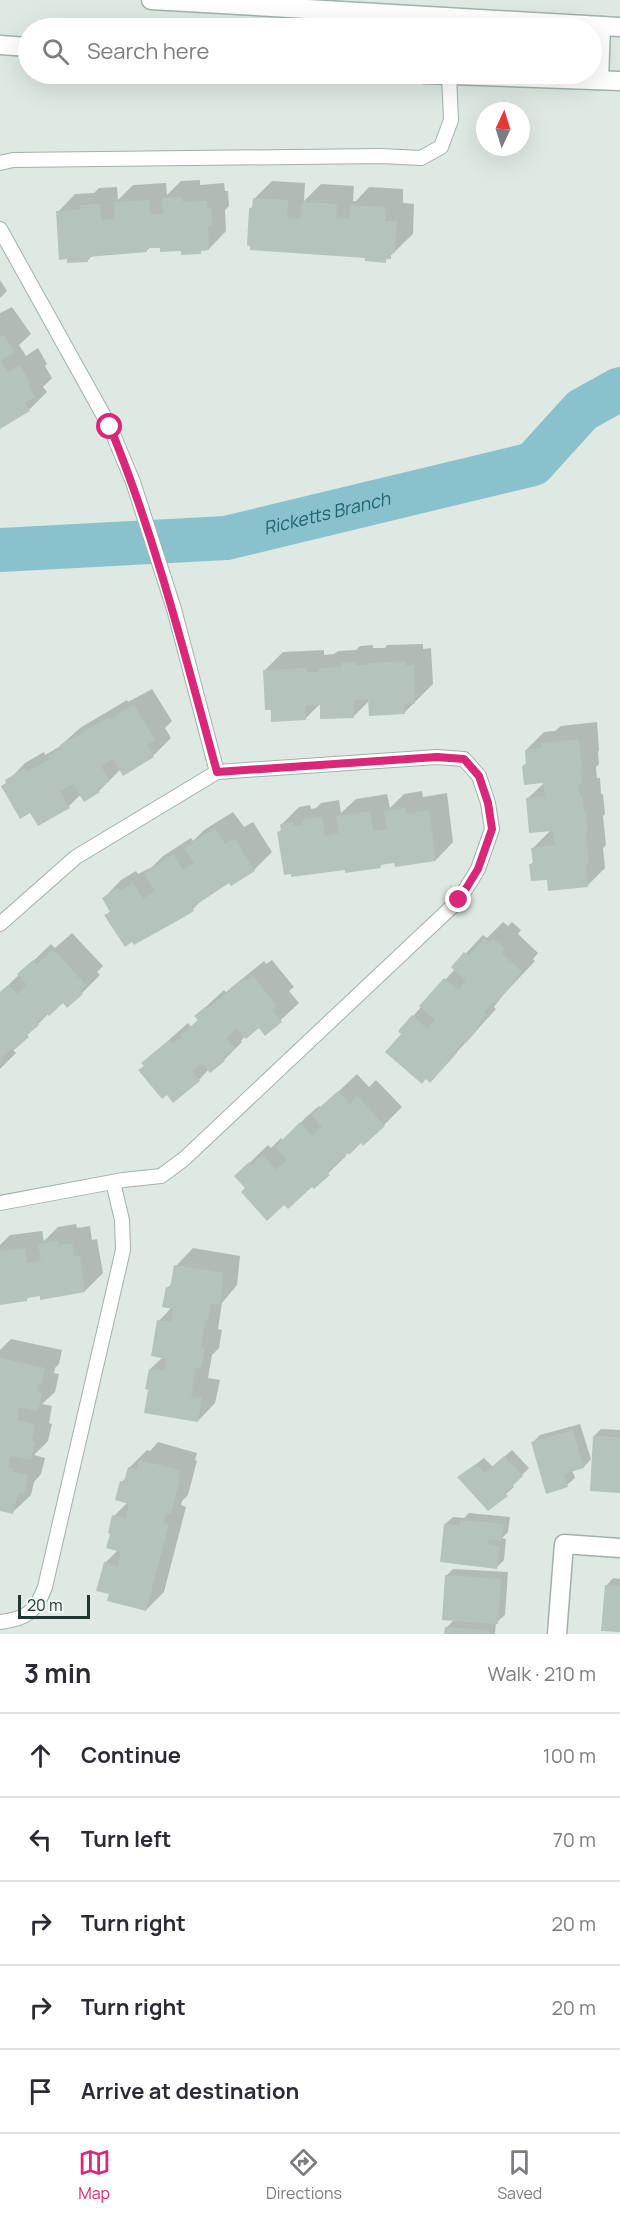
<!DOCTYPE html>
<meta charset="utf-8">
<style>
:root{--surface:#fff;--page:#f2f2f3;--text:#2b2b33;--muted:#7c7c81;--line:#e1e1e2;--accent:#db2777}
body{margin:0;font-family:Manrope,sans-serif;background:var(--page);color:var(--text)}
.compass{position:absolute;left:476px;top:102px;width:54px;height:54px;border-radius:50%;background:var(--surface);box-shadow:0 6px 24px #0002;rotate:4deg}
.scale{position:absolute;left:18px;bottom:15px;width:72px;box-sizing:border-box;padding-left:6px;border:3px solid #213832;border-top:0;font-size:16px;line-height:21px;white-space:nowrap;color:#213832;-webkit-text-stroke:4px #eff6f2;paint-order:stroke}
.stop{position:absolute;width:18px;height:18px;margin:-14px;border:4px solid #db2777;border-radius:50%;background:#fff}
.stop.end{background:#db2777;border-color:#fff;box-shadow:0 2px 6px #0008}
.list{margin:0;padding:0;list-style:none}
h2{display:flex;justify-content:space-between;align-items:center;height:78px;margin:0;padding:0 24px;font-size:26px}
h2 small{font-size:20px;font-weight:400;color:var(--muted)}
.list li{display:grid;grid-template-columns:39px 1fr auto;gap:18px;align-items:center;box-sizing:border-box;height:84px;padding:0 24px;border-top:2px solid var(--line)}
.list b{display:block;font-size:22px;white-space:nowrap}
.list em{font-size:20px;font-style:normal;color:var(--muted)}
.icon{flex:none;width:33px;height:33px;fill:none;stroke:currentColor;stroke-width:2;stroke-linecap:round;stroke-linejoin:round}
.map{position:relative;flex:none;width:620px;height:1634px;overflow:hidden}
.search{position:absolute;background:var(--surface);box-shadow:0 6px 24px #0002;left:18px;right:18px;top:18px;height:66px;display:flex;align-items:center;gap:15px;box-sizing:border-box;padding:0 21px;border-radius:33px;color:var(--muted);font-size:22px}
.sheet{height:498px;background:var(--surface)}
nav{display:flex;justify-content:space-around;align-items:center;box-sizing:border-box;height:84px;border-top:2px solid var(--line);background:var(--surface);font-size:16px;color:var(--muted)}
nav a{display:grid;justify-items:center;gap:3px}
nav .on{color:var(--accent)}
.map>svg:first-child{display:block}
</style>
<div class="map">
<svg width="620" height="1634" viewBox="0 0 620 1634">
<rect width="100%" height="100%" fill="#dfe9e4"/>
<g fill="#0003">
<path d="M200 180V185L224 183 225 191H228L229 206 225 210 226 231 209 249H203L200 252 161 246 151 247 146 251 93 255 87 261 58 212 75 194 94 193 99 188 117 187 118 200 133 185 166 183 167 195 181 181Z"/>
<path d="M272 181 305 183 304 201 321 184 354 186 353 201H356L369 187 403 189V203L414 204 413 234 385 261 367 257 250 209 254 205V199Z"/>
<path d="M0 280 7 291 0 298Z"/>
<path d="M12 307 31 334 19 345 26 356 38 348 47 364 45 366 52 378 43 387 47 392 29 410 0 427V313Z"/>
<path d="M423 644V649L431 648 433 684 404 713 370 700 354 716 321 703 305 719 265 670 283 652 324 650V655L334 654 338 651 356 650 360 646 373 645V648H385L387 645Z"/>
<path d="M152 689 172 721 165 728 171 738 153 756 121 769 99 791 81 794 69 806 31 811 3 786 25 763 44 752 45 755 59 747 80 728 127 700 128 702Z"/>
<path d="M597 722 599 750 598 752 599 764 596 767 597 778H600L601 794H603L605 814 603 816 606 845 603 848 605 868 587 886 548 879 531 864 534 861 533 848 552 829 527 799 545 782 523 766 527 762 526 750 544 732 555 731 561 726Z"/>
<path d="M422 791 423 797 447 793 453 842 436 860 395 861 383 863 380 866 346 868 279 832 282 829 281 825 299 807 310 805 311 809 316 808 321 803 339 800 341 813 356 799 387 794 390 808 404 794Z"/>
<path d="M233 812 244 827 253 822 272 852 254 870 230 881 206 896 193 909 135 943 106 916 111 910 104 898 121 880 136 871 138 874 152 867 163 856 191 838 193 841 204 830Z"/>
<path d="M503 922 508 926 512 922 521 930 518 934 538 953 533 959 535 961 503 995 494 1007 496 1009 447 1063 403 1034 413 1016 455 969 453 967 483 935 487 938Z"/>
<path d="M72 933 103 966 97 972 100 975 82 993 63 1001 49 1013 13 1050 16 1053 0 1069V993L51 944 55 948Z"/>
<path d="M272 960 294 987 289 991 299 1003 266 1034 259 1026 245 1036 241 1041 242 1042 224 1060 211 1071 209 1069 199 1080 143 1063 188 1023 191 1027 199 1019 196 1016 224 990 226 992 264 961 266 964Z"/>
<path d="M357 1074 369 1087 376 1080 402 1107 384 1125 345 1154 346 1156 314 1187 313 1185 284 1203 247 1188 236 1176 268 1145 271 1148 281 1138 284 1141 305 1118 319 1106 321 1108Z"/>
<path d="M76 1224 77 1228 90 1226 92 1240 97 1239 103 1273 85 1291 30 1296 26 1300 0 1304V1245L10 1235 42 1231 44 1241 58 1227Z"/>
<path d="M193 1248 240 1256 237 1285 222 1303 218 1329 222 1330 219 1348 212 1355 208 1378 220 1380 215 1403 198 1421 150 1369 163 1357 159 1321 172 1307 167 1288 173 1282 176 1266Z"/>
<path d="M11 1339 62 1350 59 1364 55 1368 54 1373 59 1374 55 1392 42 1404 52 1406 49 1423 52 1424 48 1441 34 1455 45 1458 41 1474 34 1482 31 1495 13 1512 0 1510V1350Z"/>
<path d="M580 1424 591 1459 584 1467 572 1470 575 1478 567 1485 533 1442 540 1435Z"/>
<path d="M601 1429 620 1430V1491L594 1436Z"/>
<path d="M158 1442 197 1453 195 1460 197 1461 188 1495 182 1501 181 1505 186 1507 164 1592 146 1610 111 1593 105 1563 118 1550 114 1516 128 1502 122 1482 127 1476 129 1468 147 1450 150 1451Z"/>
<path d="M512 1450 529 1468 512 1485 514 1487 489 1509 459 1477 484 1458 493 1467Z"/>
<path d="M469 1513 510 1517 508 1532 502 1538 506 1539 504 1560 497 1567 445 1524 453 1517 464 1518Z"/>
<path d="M453 1569 508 1572 505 1615 496 1623 495 1634H446V1628L454 1620 446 1576Z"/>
<path d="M613 1578 620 1579V1630L606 1586Z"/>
</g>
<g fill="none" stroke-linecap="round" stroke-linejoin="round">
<path stroke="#89c2cc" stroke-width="44" id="s1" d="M0 550 226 538 533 464 582 410 620 389"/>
</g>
<g fill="#b4c4bd">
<path d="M182 197 183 202 207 201V209L211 208 212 225 208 226 209 250 201 251V254L181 255V251L160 252V248H147V252L88 257V262L67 263V259L59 260 56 211 80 210V205L100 204 101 220 115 219 114 202 149 200 150 214H163L162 198Z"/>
<path d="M253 198 288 200 287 218 300 219 302 202 337 204 336 218 349 219 350 205 386 207 385 221H397L395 253H391V259H386V263L365 261V258L250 250V246L247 245 249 208H252Z"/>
<path d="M0 333 2 337 4 335 14 352 1 361 8 372 20 365 30 383 28 384 35 397 25 403 30 411 0 429Z"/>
<path d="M405 661 406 666 414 665 415 704H404L405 714 369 716 368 699 354 700V718L320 719V705L305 706 306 720 271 722V710H265L263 670 307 668V672H319V668L341 667V663L356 662V665H368V663Z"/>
<path d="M134 705 155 740 147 745 154 757 123 776 113 759 101 766 110 781 97 789 100 792 84 802 73 784 60 791 70 808 38 826 30 813 20 819 1 786 6 783 5 780 25 768 27 772 50 759 48 756 62 748 60 745 109 717 110 719Z"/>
<path d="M579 739 582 770H580L582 783 578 784 580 796 582 795 584 811H586L588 833H586L589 864 586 865 588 887 548 891 547 880 531 881 529 864H533L531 848 555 845 553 831 529 833 526 798 545 796 543 783 524 785 522 766 526 765 525 750 542 748 541 743Z"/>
<path d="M405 808 406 814 429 810 436 861 395 867 394 863 380 865 381 868 345 873V870L291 877V874L284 875 277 832 281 831 280 824 293 822V826L303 825 302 820 322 817 325 836 339 833 336 816 370 811 373 831 387 829 384 811Z"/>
<path d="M215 828 225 844 235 839 255 871 231 886 229 883 205 899 192 907 194 911 177 921 134 945 132 942 125 947 104 915 110 912 102 898 117 888 120 891 133 883 143 899 155 891 144 873 173 854 183 870 194 863 184 848Z"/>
<path d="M484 938 489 943 493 939 505 949 501 953 522 971 516 978 518 979 495 1004 493 1002 484 1012 487 1014 477 1026 479 1028 465 1044 463 1042 455 1051 457 1053 430 1083 426 1079 422 1084 385 1052 401 1034 398 1031 412 1015 427 1029 435 1020 419 1006 444 978 458 990 466 981 451 967 464 952 469 956Z"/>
<path d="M53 949 86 985 80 991 83 994 67 1008 63 1003 49 1016 47 1013 37 1022 39 1025 27 1035 29 1037 14 1050 12 1048 2 1057 3 1060 0 1063V992L8 985 17 994 27 985 17 974 33 960 37 965Z"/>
<path d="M253 976 277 1006 272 1010 282 1022 265 1036 259 1028 246 1039 237 1029 226 1038 235 1048 223 1058 225 1061 210 1073 202 1063 192 1071 200 1081 173 1103 167 1095 162 1099 138 1070 144 1066 141 1063 169 1040 173 1044 182 1037 181 1035 198 1020 194 1016 205 1007 207 1009 245 978 247 981Z"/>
<path d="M338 1091 350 1104 357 1096 385 1126 363 1146 361 1143 349 1155 348 1153 327 1172 330 1175 314 1189 312 1187 288 1209 284 1205 267 1221 241 1192 245 1188 234 1176 249 1162 252 1165 263 1155 276 1170 287 1160 275 1147 300 1122 312 1136 322 1127 311 1115Z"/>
<path d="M58 1241 59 1245 72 1243 75 1257 80 1256 85 1292 40 1300V1296L27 1298V1301L0 1305V1251L25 1248 27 1263 41 1260 38 1244Z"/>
<path d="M174 1265 223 1273 220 1305 211 1303 208 1320 206 1319 201 1347 205 1348 201 1368 196 1367 191 1396 202 1398 198 1422 144 1413 148 1390 145 1389 149 1369 164 1371 166 1359 151 1356 157 1320 171 1322 173 1309 162 1307 166 1287 170 1288Z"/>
<path d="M0 1358 45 1368 42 1384 39 1383 37 1391 42 1392 38 1411 19 1407 17 1420 35 1424 32 1441 35 1442 31 1460 10 1456 8 1467 13 1469V1472L28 1475 24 1494 18 1493 13 1514 0 1511Z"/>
<path d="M573 1430 584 1468 564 1474 568 1487 546 1494 531 1442Z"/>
<path d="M593 1436 620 1437V1493L590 1491Z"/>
<path d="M504 1456 523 1476 505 1493 508 1496 488 1511 457 1477 476 1464 485 1473Z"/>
<path d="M139 1460 180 1470 178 1478H180L171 1514 166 1513 164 1523 169 1524 146 1611 107 1601 109 1594 96 1591 104 1562 118 1566 121 1552 106 1548 110 1534 108 1533 112 1515 126 1518 129 1504 115 1500 120 1481 124 1482 128 1467 137 1470Z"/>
<path d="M460 1520 504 1524 501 1541 489 1540 488 1544 500 1546 497 1569 440 1562 444 1524 460 1525Z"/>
<path d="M445 1575 501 1579 498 1624 442 1620Z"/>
<path d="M605 1585 620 1586V1632L601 1631Z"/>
<path d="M445 1627 489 1630V1634H444Z"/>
</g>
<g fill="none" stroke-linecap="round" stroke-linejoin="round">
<g stroke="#a2b0ab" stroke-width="16">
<g id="lane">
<path d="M0 163 13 160 381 156 421 158 441 147 451 120 449 75"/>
<path d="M0 229 110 427 133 482 174 609 217 772"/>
<path d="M0 924 76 857 217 772 437 757 464 759 479 776 488 803 492 829 478 869 459 900 184 1159 161 1176 123 1180 0 1203"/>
<path d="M0 1622C26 1619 36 1612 45 1587L123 1250 122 1220 113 1182"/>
</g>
</g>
<g stroke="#a2b0ab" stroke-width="21">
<path id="street" d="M557 1634 564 1544 620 1548"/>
</g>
<g stroke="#9fb4ac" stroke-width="21">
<g id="secondary">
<path d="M151 0 620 27"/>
<path d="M0 45 28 47"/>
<path d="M424 74 620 81"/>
<path d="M599 80 601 26"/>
</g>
</g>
<use href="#lane" stroke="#fff" stroke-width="14"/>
<use href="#street" stroke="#fff" stroke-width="18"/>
<use href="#secondary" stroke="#fff" stroke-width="18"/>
</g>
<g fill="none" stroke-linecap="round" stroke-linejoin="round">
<path stroke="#db2777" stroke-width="8" d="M110 427C156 539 185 656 217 772L437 757 464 759 479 776 488 803 492 829 478 869 459 900"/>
</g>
<g text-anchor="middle" stroke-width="6" stroke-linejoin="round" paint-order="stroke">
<g font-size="18" font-style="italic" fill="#1f6370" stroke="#eff6f2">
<text dy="6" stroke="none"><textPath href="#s1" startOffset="330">Ricketts Branch</textPath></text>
</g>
</g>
</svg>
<svg class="compass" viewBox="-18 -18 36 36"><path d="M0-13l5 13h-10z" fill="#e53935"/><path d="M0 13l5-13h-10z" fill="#7c7c81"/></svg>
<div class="scale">20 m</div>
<div class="stop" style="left:110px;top:427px"></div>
<div class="stop end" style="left:459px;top:900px"></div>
<div class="search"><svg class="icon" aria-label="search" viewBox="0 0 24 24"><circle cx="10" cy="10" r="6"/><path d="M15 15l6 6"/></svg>Search here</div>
</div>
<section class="sheet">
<h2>3 min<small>Walk · 210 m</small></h2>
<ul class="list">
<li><svg class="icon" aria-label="ahead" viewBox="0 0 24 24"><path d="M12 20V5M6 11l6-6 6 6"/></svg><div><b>Continue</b></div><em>100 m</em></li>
<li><svg class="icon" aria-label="left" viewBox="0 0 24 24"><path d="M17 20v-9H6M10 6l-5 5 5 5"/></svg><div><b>Turn left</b></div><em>70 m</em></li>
<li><svg class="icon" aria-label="right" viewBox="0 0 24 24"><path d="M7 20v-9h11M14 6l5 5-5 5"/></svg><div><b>Turn right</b></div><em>20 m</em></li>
<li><svg class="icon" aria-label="right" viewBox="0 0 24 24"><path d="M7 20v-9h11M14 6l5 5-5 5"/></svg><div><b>Turn right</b></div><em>20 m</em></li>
<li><svg class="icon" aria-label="arrive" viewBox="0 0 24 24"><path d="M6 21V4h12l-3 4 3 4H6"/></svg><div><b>Arrive at destination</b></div></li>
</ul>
</section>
<nav>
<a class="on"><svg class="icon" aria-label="map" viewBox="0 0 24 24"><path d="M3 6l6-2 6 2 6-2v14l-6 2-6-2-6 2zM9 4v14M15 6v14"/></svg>Map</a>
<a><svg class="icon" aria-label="directions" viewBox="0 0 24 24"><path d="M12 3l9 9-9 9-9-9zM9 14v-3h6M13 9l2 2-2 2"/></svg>Directions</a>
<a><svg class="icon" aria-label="saved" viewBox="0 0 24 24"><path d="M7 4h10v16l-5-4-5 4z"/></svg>Saved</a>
</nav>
